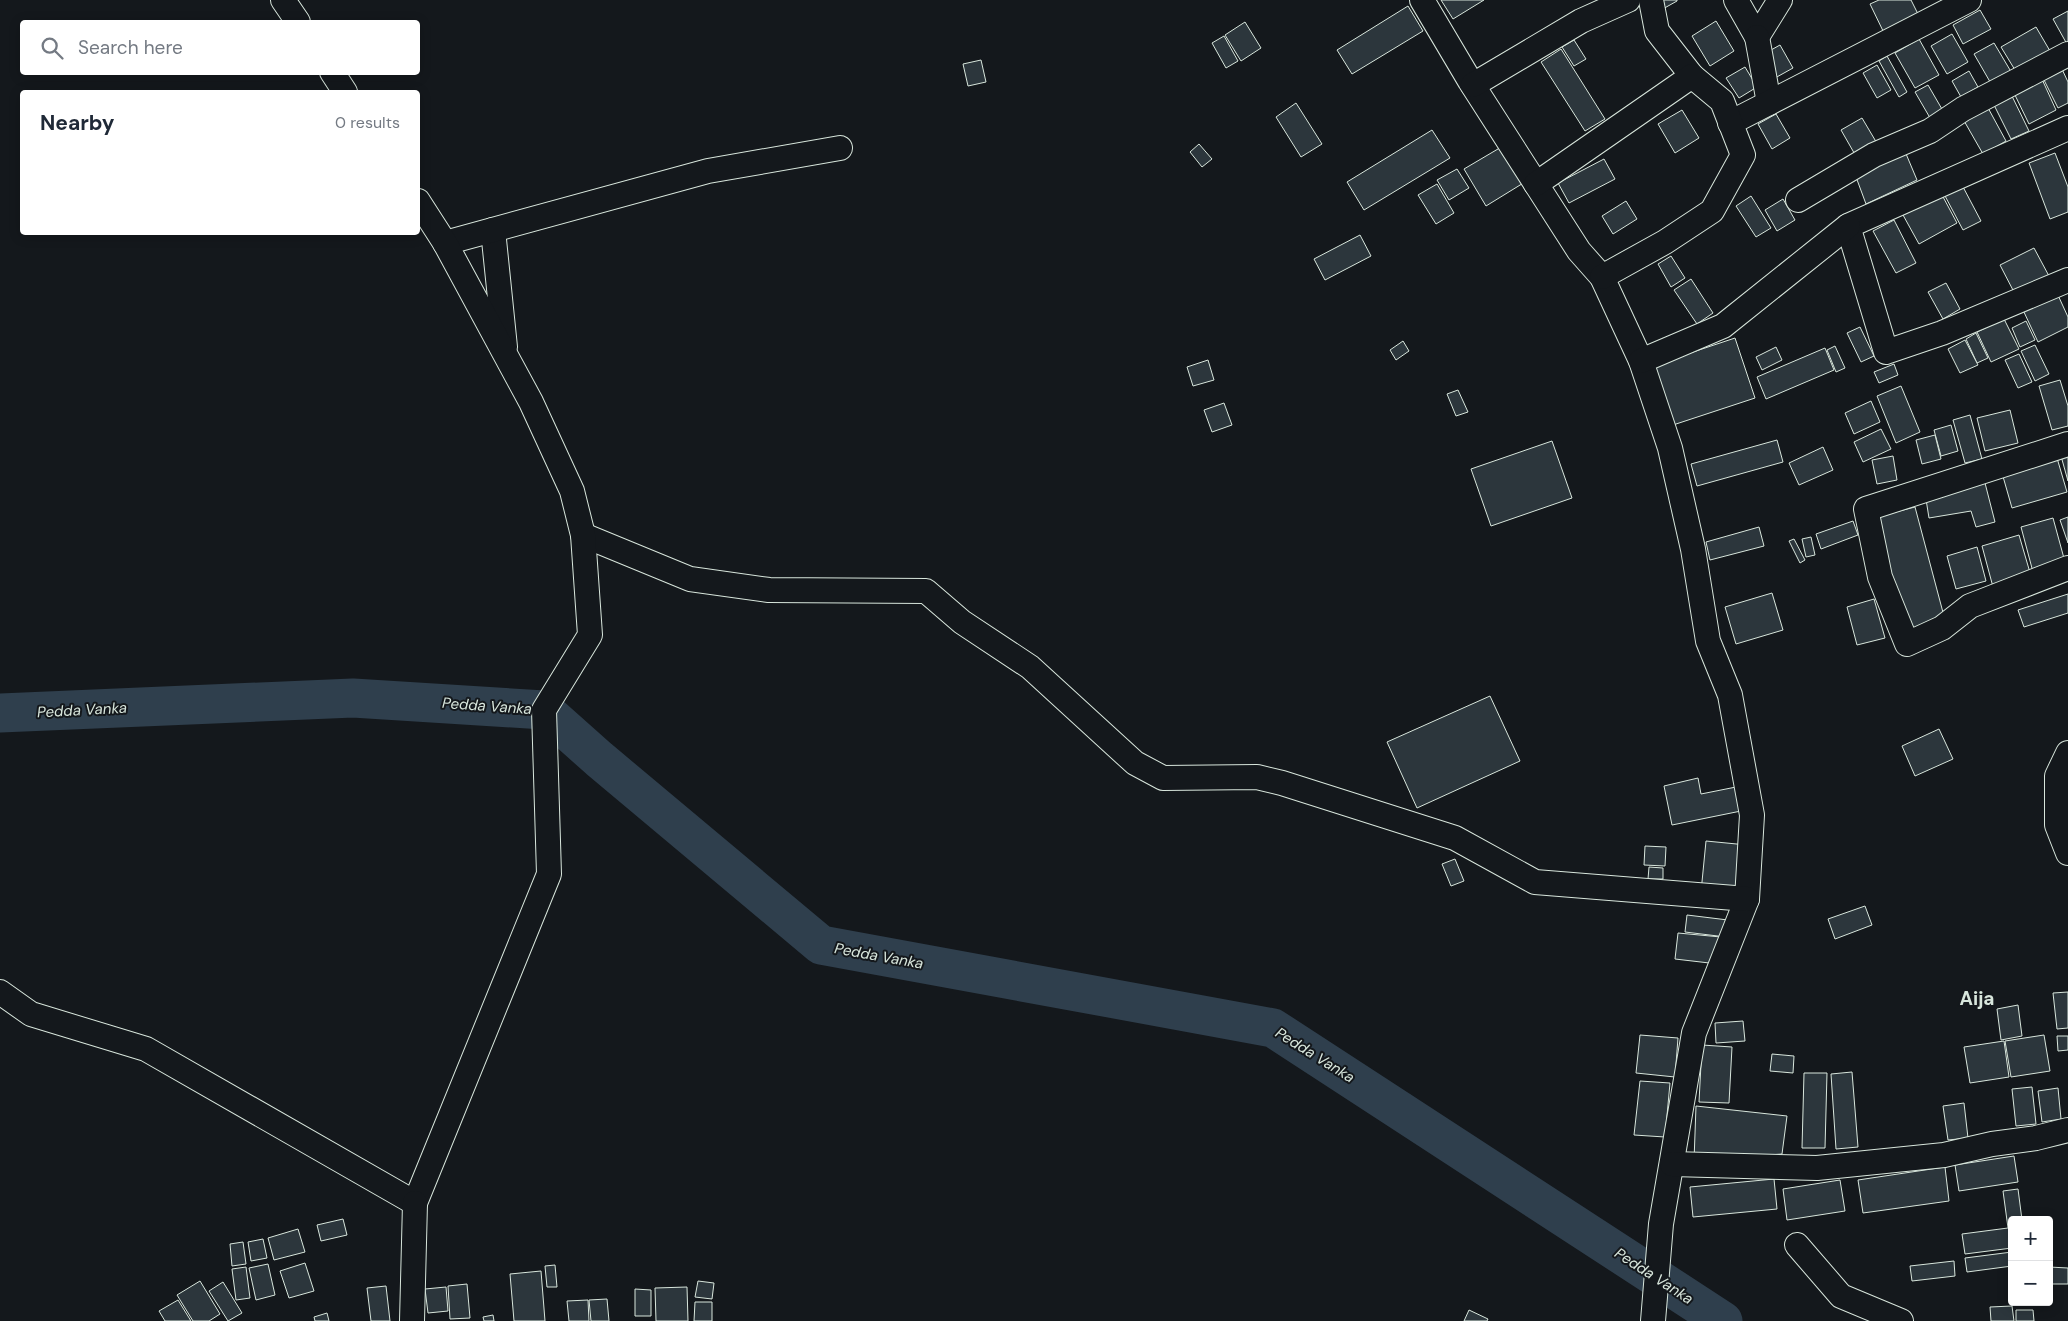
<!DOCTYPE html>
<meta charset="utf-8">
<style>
:root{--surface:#fff;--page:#f2f2f3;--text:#1f2937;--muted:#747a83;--line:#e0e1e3}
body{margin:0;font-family:"DM Sans",sans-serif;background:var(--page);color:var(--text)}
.controls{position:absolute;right:15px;bottom:15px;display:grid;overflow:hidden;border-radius:5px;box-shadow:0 2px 12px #0003}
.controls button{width:45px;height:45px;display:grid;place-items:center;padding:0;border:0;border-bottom:1px solid var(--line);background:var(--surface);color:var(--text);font:25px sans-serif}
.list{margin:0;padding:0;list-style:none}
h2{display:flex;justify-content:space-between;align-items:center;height:65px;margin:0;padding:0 20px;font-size:21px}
h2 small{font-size:16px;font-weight:400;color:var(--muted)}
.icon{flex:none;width:28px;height:28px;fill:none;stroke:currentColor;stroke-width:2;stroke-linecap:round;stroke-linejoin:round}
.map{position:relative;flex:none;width:2068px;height:1321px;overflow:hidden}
.search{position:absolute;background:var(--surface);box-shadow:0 2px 12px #0003;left:20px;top:20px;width:400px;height:55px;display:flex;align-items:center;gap:12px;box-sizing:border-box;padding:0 18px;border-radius:5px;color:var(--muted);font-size:19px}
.panel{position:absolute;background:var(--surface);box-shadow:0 2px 12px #0003;left:20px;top:90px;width:400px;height:145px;border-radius:5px}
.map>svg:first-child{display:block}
</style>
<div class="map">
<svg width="2068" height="1321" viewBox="0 0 2068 1321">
<rect width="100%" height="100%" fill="#14181c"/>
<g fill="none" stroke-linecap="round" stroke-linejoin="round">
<path stroke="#2f3f4d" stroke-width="39" d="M0 713 353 698 544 710 599 759 821 945 1273 1028 1723 1321"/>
</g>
<g fill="#2c363c" stroke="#d8e6dc">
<path d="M1441 0H1484L1453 19Z"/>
<path d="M1655 0H1677V1L1661 10Z"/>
<path d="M1879 0H1911L1920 18 1885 35 1870 4Z"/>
<path d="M1408 6 1423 31 1352 74 1337 50Z"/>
<path d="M1980 10 1991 29 1963 44 1953 25Z"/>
<path d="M2068 11V46L2053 19Z"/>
<path d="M1716 21 1734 51 1710 66 1692 36Z"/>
<path d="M1245 22 1261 48 1241 61 1225 35Z"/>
<path d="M2036 27 2050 51 2015 70 2001 47Z"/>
<path d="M1952 34 1968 62 1947 74 1931 46Z"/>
<path d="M1224 36 1238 61 1226 68 1212 43Z"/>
<path d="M1919 39 1939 75 1915 88 1895 53Z"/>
<path d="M1574 40 1586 59 1574 66 1562 47Z"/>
<path d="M1994 43 2013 75 1993 87 1974 54Z"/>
<path d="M1780 45 1793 68 1775 78 1762 55Z"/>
<path d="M1561 49 1605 119 1585 131 1541 62Z"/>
<path d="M1887 56 1907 92 1899 97 1879 61Z"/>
<path d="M981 60 986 82 968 86 963 64Z"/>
<path d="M1877 65 1891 90 1877 98 1863 73Z"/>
<path d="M1745 67 1757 87 1739 98 1726 78Z"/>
<path d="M2061 67 2068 82V103L2058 108 2042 76Z"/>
<path d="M1969 71 1978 87 1961 97 1952 81Z"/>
<path d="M2041 77 2056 110 2029 124 2013 91Z"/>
<path d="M1928 85 1946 116 1933 123 1915 92Z"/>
<path d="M2010 92 2029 131 2011 139 1992 101Z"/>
<path d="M1296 103 1322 144 1301 157 1276 117Z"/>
<path d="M1987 106 2006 141 1983 154 1963 119Z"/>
<path d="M1682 110 1699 138 1675 153 1658 124Z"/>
<path d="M1776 114 1790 138 1772 149 1758 124Z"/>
<path d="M1862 118 1878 145 1857 158 1841 130Z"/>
<path d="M1432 130 1450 158 1364 210 1347 182Z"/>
<path d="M1199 144 1212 159 1202 167 1190 152Z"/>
<path d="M1503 146 1525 182 1486 206 1464 169Z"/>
<path d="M1904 149 1917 180 1866 204 1856 177Z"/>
<path d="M2055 153 2068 187V212L2050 219 2029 163Z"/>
<path d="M1604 159 1615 179 1569 203 1558 183Z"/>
<path d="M1457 169 1469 188 1449 200 1437 180Z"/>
<path d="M1437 184 1454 213 1436 224 1418 195Z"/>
<path d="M1962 185 1981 221 1963 230 1944 194Z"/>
<path d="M1942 195 1957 223 1919 244 1903 215Z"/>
<path d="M1751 196 1771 228 1756 237 1736 206Z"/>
<path d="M1783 199 1795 220 1777 231 1765 210Z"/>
<path d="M1626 201 1637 219 1613 234 1602 216Z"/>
<path d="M1894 220 1916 263 1896 273 1873 231Z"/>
<path d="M1360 235 1371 256 1325 280 1314 259Z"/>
<path d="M2034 248 2049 276 2015 294 2000 265Z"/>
<path d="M1671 256 1685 278 1671 287 1658 264Z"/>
<path d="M1691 279 1713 313 1697 324 1674 290Z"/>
<path d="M1946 283 1960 309 1943 319 1928 292Z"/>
<path d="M2057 293 2068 317V327L2038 342 2023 310Z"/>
<path d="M2004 319 2019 349 1991 362 1977 332Z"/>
<path d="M2026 321 2035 340 2020 347 2012 328Z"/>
<path d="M1860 327 1874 356 1861 362 1847 333Z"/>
<path d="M1976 333 1988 358 1977 363 1966 339Z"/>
<path d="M1735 338 1755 398 1670 426 1651 366Z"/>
<path d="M1965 340 1978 365 1960 373 1948 349Z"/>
<path d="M1403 341 1409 351 1396 360 1390 350Z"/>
<path d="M2035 345 2049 374 2035 381 2021 351Z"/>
<path d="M1835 346 1845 368 1836 372 1827 350Z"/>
<path d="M1776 347 1782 360 1762 370 1756 357Z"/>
<path d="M1825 348 1834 370 1766 399 1757 377Z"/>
<path d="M2019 354 2032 382 2018 388 2005 360Z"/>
<path d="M1208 360 1214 380 1193 386 1187 367Z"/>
<path d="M1894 364 1898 375 1879 383 1874 372Z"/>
<path d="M2060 380 2068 406V426L2052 430 2039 386Z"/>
<path d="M1901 386 1920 432 1896 443 1877 396Z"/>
<path d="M1458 390 1468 412 1456 416 1447 394Z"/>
<path d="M1871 401 1880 422 1854 434 1845 413Z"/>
<path d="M1224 403 1232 425 1212 432 1204 410Z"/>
<path d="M2010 410 2018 443 1985 451 1977 418Z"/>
<path d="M1970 415 1982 459 1965 463 1953 420Z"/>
<path d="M1951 425 1958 451 1941 456 1934 430Z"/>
<path d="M1881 429 1891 449 1863 462 1854 442Z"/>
<path d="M1935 435 1941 459 1922 464 1916 440Z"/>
<path d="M1777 440 1783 462 1697 486 1691 464Z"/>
<path d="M1552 441 1572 498 1491 526 1471 469Z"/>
<path d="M1823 447 1833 470 1799 485 1789 463Z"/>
<path d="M2068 454V481L2061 456Z"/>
<path d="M1893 456 1897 480 1877 484 1872 460Z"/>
<path d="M2057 458 2067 492 2012 508 2002 473Z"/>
<path d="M1985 483 1995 522 1976 527 1971 511 1929 518 1925 493Z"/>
<path d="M1915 507 1945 620 1905 630 1876 517Z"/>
<path d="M2068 517V543L2060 520Z"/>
<path d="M2053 518 2065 562 2033 572 2021 527Z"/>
<path d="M1853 521 1858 535 1821 549 1816 534Z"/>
<path d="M1759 527 1764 546 1710 560 1706 542Z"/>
<path d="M2019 535 2031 576 1993 587 1982 546Z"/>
<path d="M1811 537 1815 555 1806 557 1802 539Z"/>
<path d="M1794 539 1805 560 1800 563 1789 541Z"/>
<path d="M1977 547 1986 581 1956 589 1947 556Z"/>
<path d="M1772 593 1783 630 1736 644 1725 607Z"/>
<path d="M2068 594V613L2024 627 2018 610Z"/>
<path d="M1874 599 1885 638 1857 645 1847 607Z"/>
<path d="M1490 696 1520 761 1417 808 1387 742Z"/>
<path d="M1939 729 1953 759 1915 776 1902 746Z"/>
<path d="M1698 778 1701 794 1736 787 1741 811 1672 825 1664 786Z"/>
<path d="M1706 841 1747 845 1742 895 1701 892Z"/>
<path d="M1645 846 1666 847 1665 866 1644 865Z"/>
<path d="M1455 859 1464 881 1451 886 1442 864Z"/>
<path d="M1649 867 1663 868V879H1648Z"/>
<path d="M1865 906 1872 925 1835 939 1828 919Z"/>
<path d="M1687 915 1728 920 1726 937 1685 932Z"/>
<path d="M1678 933 1721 937 1718 964 1675 959Z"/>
<path d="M2068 992V1028L2057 1029 2053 993Z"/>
<path d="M2018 1005 2022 1036 2001 1040 1997 1009Z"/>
<path d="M1743 1021 1745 1041 1716 1043 1715 1023Z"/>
<path d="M1640 1035 1678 1038 1675 1077 1636 1073Z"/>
<path d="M2044 1035 2050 1071 2011 1077 2005 1041Z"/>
<path d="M2057 1036H2068V1050L2058 1051Z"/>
<path d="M2004 1041 2009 1077 1970 1083 1964 1047Z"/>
<path d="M1702 1045 1732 1047 1729 1103 1699 1102Z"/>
<path d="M1772 1054 1794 1056 1793 1073 1770 1071Z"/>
<path d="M1852 1072 1858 1147 1836 1149 1831 1074Z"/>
<path d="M1804 1073H1827L1825 1148H1802Z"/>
<path d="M1640 1081 1670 1083 1665 1137 1634 1135Z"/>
<path d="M2032 1087 2036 1124 2016 1126 2012 1089Z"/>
<path d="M2058 1088 2061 1119 2042 1122 2038 1091Z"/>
<path d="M1964 1103 1968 1138 1948 1140 1943 1106Z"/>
<path d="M1696 1106 1787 1116 1782 1154 1694 1161Z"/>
<path d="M2014 1156 2018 1182 1959 1191 1955 1165Z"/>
<path d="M1945 1167 1949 1201 1863 1213 1858 1180Z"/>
<path d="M1774 1179 1777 1209 1693 1217 1690 1187Z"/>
<path d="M1840 1180 1845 1211 1787 1220 1783 1189Z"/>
<path d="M2018 1189 2022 1220H2012V1248L1965 1254 1962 1234 2008 1228 2003 1191Z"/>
<path d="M343 1219 347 1235 321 1241 317 1225Z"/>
<path d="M298 1229 305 1252 274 1260 268 1238Z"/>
<path d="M263 1239 267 1258 251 1261 248 1242Z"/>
<path d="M243 1242 246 1264 232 1266 230 1244Z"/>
<path d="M2012 1252V1266L1967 1272 1965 1258Z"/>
<path d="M1954 1261 1955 1276 1912 1281 1910 1266Z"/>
<path d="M305 1263 314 1291 289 1298 280 1271Z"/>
<path d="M268 1264 275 1295 256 1300 249 1268Z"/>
<path d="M555 1265 557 1287H547L545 1266Z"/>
<path d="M246 1267 250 1298 236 1300 232 1269Z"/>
<path d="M2049 1267 2068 1268V1284H2049Z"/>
<path d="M541 1271 545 1321H514L510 1274Z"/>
<path d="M200 1281 220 1314 209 1321H193L177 1295Z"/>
<path d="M698 1281 714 1283 712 1299 695 1297Z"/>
<path d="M223 1282 242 1313 228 1321 209 1291Z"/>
<path d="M467 1284 470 1318 450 1319 448 1286Z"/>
<path d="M386 1286 390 1321H371L367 1288Z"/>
<path d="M446 1287 448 1311 428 1313 425 1289Z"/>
<path d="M687 1287 688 1321H656L655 1288Z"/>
<path d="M635 1289 651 1290V1316H635Z"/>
<path d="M607 1299 609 1321H591L589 1300Z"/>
<path d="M178 1300 191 1321H165L159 1311Z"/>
<path d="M588 1300 589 1321H569L567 1301Z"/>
<path d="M695 1302H712V1321H694Z"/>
<path d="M2012 1306 2014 1321H1991L1990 1307Z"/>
<path d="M1469 1310 1488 1319 1487 1321H1464Z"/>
<path d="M2016 1310H2033L2034 1321H2016Z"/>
<path d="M327 1313 329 1321H315L314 1317Z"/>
<path d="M493 1315 494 1321H484L483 1317Z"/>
</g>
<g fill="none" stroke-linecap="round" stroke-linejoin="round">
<g stroke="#d8e6dc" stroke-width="26">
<g id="minor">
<path d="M283 0 298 22"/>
<path d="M1422 0 1470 81 1579 251 1602 277 1641 361 1670 448 1693 549 1708 641 1730 695 1752 815 1747 899 1694 1033 1661 1224 1653 1321"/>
<path d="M1651 0 1657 31 1692 76"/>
<path d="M1736 0 1757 37 1780 0"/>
<path d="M1757 37 1769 103"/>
<path d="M332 72 345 92"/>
<path d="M1473 85 1581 21 1628 0"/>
<path d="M1730 123 1969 0"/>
<path d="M2068 128 1848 226 1886 352 1942 333 2068 280"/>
<path d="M1536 184 1692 76 1722 101 1743 155 1712 211 1665 242 1602 277"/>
<path d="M1798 200 1874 155 1930 131 1963 109 2068 54"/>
<path d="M493 230 505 347"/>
<path d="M445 243 708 171 840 148"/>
<path d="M1641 361 1723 326 1848 226"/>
<path d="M2068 444 1866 509 1880 577 1907 644 1942 628 1970 606 2068 568"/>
<path d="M583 535 690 579 769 590 926 591 962 622 1030 667 1135 763 1163 778 1257 777 1282 783 1455 838 1535 882 1747 899"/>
<path d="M2068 753 2057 776V825L2068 853"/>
<path d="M0 992 31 1014 146 1049 415 1203 549 874 544 710 590 635 583 535 572 491 531 402 445 243 418 201"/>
<path d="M1672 1164 1817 1168 1944 1155 1992 1144 2036 1138 2068 1130"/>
<path d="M1797 1245 1841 1296 1901 1321"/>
<path d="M412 1321 415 1203"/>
</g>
</g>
<use href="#minor" stroke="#14181c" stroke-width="24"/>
</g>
<g text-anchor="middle" stroke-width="4" stroke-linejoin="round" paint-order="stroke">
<g font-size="15" font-style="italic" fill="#d8e6dc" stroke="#14181c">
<text transform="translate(487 706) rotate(4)" y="5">Pedda Vanka</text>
<text transform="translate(82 710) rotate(-3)" y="5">Pedda Vanka</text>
<text transform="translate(879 956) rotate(10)" y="5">Pedda Vanka</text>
<text transform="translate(1315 1055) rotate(32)" y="5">Pedda Vanka</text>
<text transform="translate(1654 1276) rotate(33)" y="5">Pedda Vanka</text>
</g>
<g font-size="19" font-weight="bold" fill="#d8e6dc" stroke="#14181c">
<text x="1977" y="1005">Aija</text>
</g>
</g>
</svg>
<div class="controls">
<button>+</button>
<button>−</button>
</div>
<div class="search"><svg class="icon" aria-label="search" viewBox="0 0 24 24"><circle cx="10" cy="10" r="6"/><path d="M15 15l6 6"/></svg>Search here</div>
<section class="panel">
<h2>Nearby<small>0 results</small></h2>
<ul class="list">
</ul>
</section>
</div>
